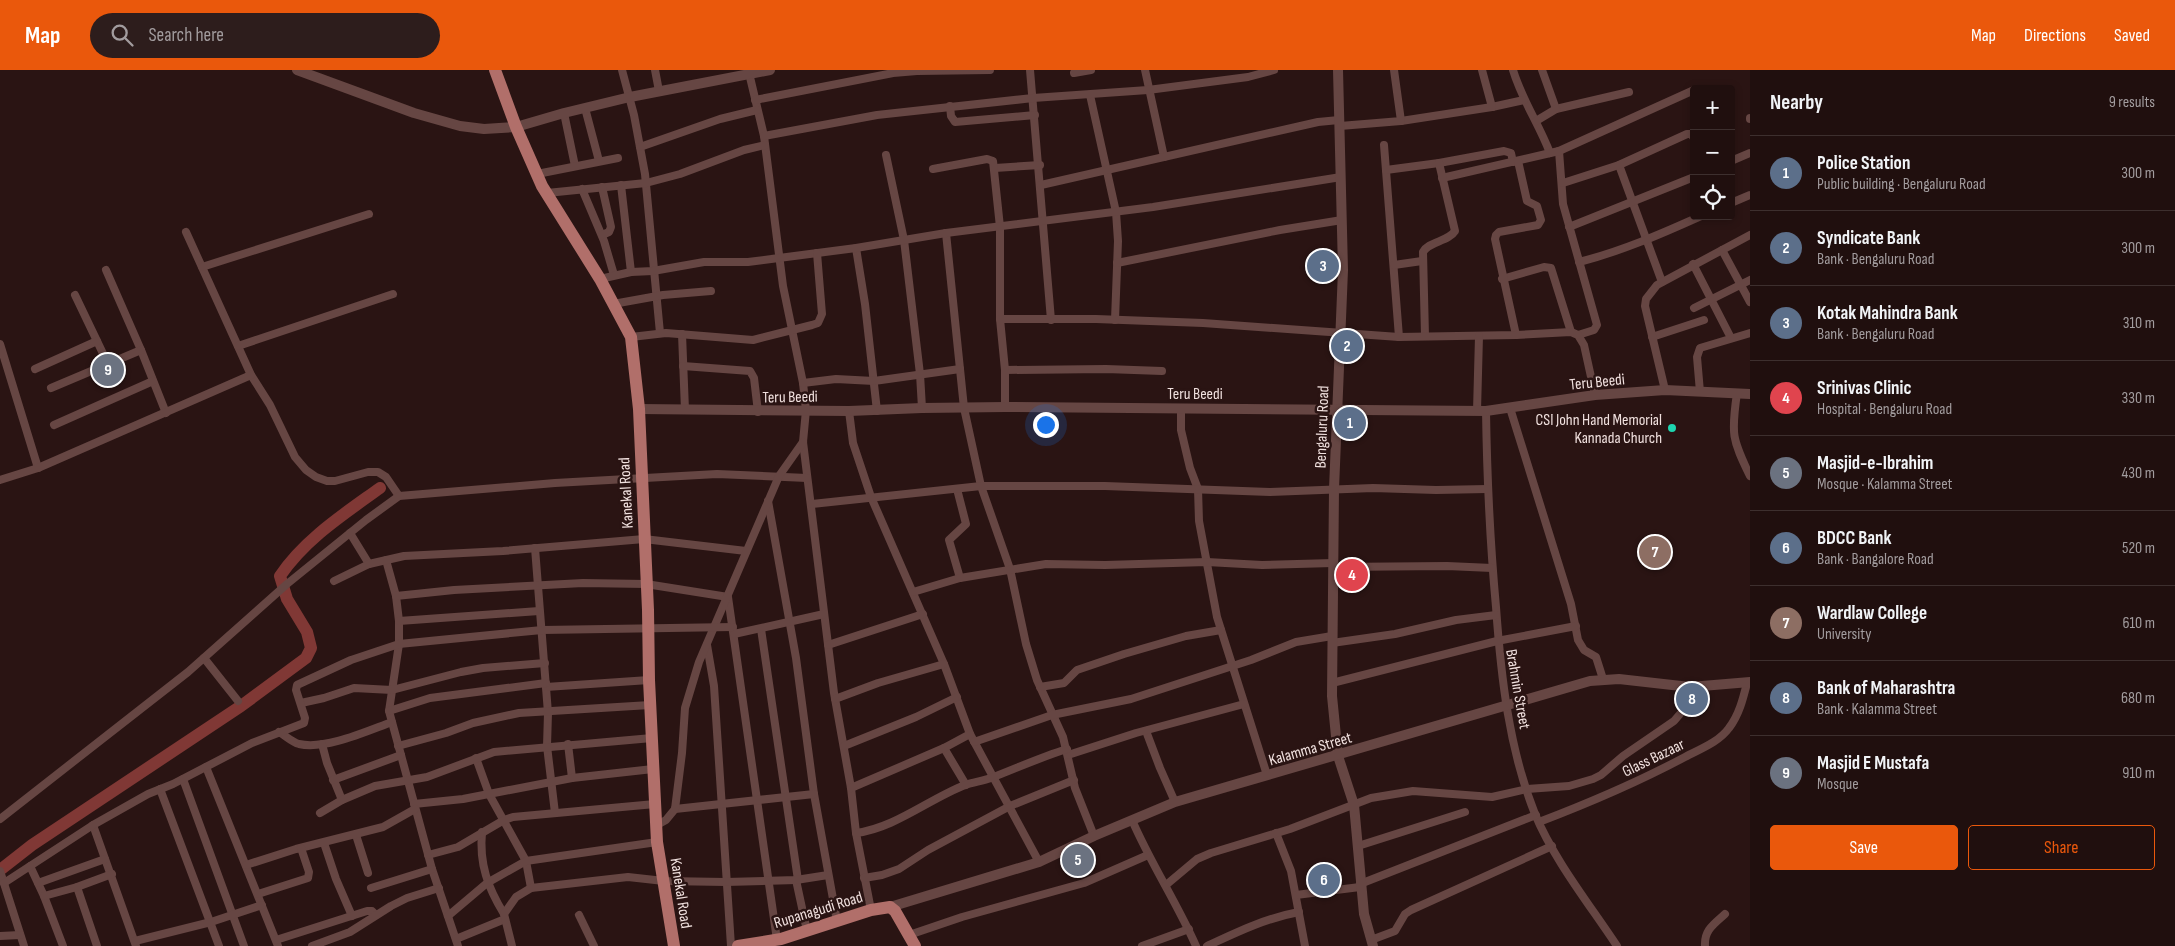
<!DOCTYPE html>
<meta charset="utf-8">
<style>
:root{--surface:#200f0e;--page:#2d1d1c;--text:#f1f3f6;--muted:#a29c9e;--line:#3d2f2e;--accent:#ea580c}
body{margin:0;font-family:"Sofia Sans Condensed",sans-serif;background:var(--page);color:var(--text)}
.controls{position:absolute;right:15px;top:15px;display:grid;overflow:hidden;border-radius:5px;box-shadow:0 2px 8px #0003}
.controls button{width:45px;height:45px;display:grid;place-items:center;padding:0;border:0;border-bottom:1px solid var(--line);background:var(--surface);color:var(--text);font:25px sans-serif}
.you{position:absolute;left:1045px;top:354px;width:18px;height:18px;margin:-12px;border:4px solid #fff;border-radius:50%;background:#1a73e8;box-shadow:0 0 0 8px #1a73e833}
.badge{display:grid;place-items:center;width:32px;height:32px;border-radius:50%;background:var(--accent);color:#fff;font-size:16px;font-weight:700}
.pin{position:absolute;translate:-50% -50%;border:2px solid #fff;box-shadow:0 1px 5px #0006}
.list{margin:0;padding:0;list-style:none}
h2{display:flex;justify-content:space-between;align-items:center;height:65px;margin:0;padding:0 20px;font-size:21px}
h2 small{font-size:16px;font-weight:400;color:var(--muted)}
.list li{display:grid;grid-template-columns:32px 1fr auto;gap:15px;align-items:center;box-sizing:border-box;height:75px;padding:0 20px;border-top:1px solid var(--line)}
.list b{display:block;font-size:19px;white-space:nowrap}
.list p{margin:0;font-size:16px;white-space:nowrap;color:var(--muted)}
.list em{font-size:16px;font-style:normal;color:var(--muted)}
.actions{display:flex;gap:10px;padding:15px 20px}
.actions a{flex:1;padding:11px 0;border:1px solid var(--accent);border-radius:5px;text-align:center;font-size:18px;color:var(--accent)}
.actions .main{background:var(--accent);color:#fff}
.icon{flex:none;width:28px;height:28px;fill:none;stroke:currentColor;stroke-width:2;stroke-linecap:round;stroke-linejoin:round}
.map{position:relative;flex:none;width:1750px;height:876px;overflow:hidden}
header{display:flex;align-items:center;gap:30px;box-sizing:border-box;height:70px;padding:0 25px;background:var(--accent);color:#fff}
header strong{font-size:24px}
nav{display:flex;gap:28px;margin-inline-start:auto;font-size:18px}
.search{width:350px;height:45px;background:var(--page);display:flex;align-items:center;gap:12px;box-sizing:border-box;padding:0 18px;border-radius:28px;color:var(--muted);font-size:19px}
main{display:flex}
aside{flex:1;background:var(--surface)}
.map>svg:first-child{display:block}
</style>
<header>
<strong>Map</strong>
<div class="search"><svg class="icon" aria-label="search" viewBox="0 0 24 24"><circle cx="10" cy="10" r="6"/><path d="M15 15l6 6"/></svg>Search here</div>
<nav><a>Map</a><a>Directions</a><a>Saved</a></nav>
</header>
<main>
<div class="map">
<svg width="1750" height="876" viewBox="0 0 1750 876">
<rect width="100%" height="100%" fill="#2a1413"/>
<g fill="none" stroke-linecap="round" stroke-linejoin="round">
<path stroke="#803835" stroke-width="12" d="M0 800 32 775 241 636 306 588 311 578 307 562 287 529 280 506C305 469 344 444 380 418"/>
<g stroke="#664643" stroke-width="8">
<path d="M622 0 634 45 645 104 660 263"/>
<path d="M655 0 659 21"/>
<path d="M1030 0 1051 250"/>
<path d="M1145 0 1164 87"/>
<path d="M1513 0C1522 30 1539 54 1550 83"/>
<path d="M1542 0 1556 39 1629 22"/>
<path d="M749 3 764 66 783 216 803 313 806 340 803 372 834 623 851 718 856 763 871 840"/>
<path d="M1074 3 1091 0"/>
<path d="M1090 25 1116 142 1118 171 1115 250"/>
<path d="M755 30 893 3 917 1 990 0"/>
<path d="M950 36 951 46 955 52 1035 45"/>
<path d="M1492 37 1524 30"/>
<path d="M585 38 599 91"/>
<path d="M564 43 575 96"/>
<path d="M1750 48V49"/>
<path d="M1401 51 1492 37 1482 0"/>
<path d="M1536 51 1556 39"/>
<path d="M1340 56 1401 51 1394 0"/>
<path d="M764 66 877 45 1033 28 1148 20 1248 7 1274 0"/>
<path d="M1384 75 1399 267"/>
<path d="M640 77 720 49 757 40"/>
<path d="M1559 81 1563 134 1597 255 1594 260 1578 265"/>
<path d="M886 85 904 170 920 304 922 338"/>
<path d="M1731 91 1750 83"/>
<path d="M1619 95 1662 212"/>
<path d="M995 98 1040 95"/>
<path d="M933 99 987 89 993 91 1000 157V249"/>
<path d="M1386 100 1439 93 1504 81 1511 83 1513 92"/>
<path d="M537 104 618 88"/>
<path d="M1442 108 1559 81 1694 20"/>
<path d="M1563 113 1619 95 1687 64H1691L1694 68"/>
<path d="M621 115 631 202"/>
<path d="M1041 115 1318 52 1339 50"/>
<path d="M582 119 604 171 614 205"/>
<path d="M547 123 646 113 680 104 744 80 765 75"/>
<path d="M1731 133 1750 125"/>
<path d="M1569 157 1694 107"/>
<path d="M186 162 251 305 270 335 295 387 306 400 316 407 327 411H335L368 402H378L386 407 399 426"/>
<path d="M946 163 964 338 981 416 1010 499 1026 574 1037 610 1063 667 1075 718 1094 766"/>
<path d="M602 165 609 162 611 157 602 117"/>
<path d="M856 178 865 234 877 341"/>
<path d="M1722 180 1750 232"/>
<path d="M1579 192C1622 181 1661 164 1701 146"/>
<path d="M1117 193 1280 160 1342 150"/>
<path d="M1693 194 1731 268"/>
<path d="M1394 195 1422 191"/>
<path d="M202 197 369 144"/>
<path d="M106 200 141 280 166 343"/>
<path d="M600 209 631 202 653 201 704 192H748L856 178 946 163 1153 137 1341 107"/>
<path d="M1502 209 1544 197 1551 198 1571 262"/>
<path d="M75 225 108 294"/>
<path d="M613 234 663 225 711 221"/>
<path d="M1694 238 1750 210"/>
<path d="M682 264 685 340"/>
<path d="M1516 265 1495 169 1496 165 1499 162 1538 155 1541 150 1537 136 1527 131 1518 91"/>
<path d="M1425 266 1423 182C1429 171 1448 172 1455 161L1439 93"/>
<path d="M631 267 666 263 753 270 812 255 818 253 822 244 817 183"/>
<path d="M1652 267 1704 250"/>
<path d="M0 274 38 398"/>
<path d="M238 276 393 224"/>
<path d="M683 296 750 301 754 308 758 342"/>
<path d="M35 299 97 271"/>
<path d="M1005 300 1106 299 1162 301"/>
<path d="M803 313 836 309 874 311 960 299"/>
<path d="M51 318 141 280"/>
<path d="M1665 320 1645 236 1646 229 1657 215 1750 165"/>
<path d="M1700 322 1697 287 1700 278 1750 263"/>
<path d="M1737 323C1731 364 1732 369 1750 406"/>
<path d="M1005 337V300L1000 249H1096L1203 253 1399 267 1516 265 1571 262 1578 265 1584 275 1595 325"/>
<path d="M1181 338V360L1190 398 1198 419 1199 451 1217 547 1267 705"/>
<path d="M1510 338 1571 534 1578 570 1584 580 1596 587 1603 609"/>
<path d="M849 341 853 373 871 427 944 594 970 664 1039 792"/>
<path d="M1477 341 1479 266"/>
<path d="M1486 341C1487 407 1490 472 1496 537 1501 607 1509 679 1535 744 1554 790 1590 835 1617 876"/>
<path d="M54 355 153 311"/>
<path d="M0 410 38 398 251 305"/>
<path d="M957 419 966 454 949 470 960 508"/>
<path d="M768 431 796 588 814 724 837 851"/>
<path d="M812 434 981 416H1105L1270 422 1373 418 1436 420 1487 419"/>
<path d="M350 463 369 494"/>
<path d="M535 478 548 643 547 676 555 743"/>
<path d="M386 490 396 526 399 551V574L389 641 432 799 458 876"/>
<path d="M1333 497 1447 496 1492 498"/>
<path d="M334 511 369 494 404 486 503 481 644 469 746 481"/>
<path d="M913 522 960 508 1046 494 1105 495 1207 492 1262 495 1333 493"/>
<path d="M396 526 454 520 583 513 646 514 728 527 777 870"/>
<path d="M399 551 539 541"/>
<path d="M761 559 798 810"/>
<path d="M734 564 824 544"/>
<path d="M1332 573 1395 564 1456 550 1496 545"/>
<path d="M707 575 714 616 731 876"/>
<path d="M828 575 923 544"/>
<path d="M204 588 238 631"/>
<path d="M1332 613 1497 571 1576 556"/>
<path d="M546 617 649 610"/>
<path d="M1040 617 1064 613 1077 600 1124 584 1186 566 1221 560"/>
<path d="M835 629 878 613 944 594"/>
<path d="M301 633 324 628 354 618 392 620 461 602 483 598 545 593"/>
<path d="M389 641 430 628 546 613"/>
<path d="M1146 661 1160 698 1175 732"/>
<path d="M279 662C286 666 292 672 299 674 326 680 367 661 392 652"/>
<path d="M974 672 1052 645 1131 629 1251 590 1296 572 1332 566"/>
<path d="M322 674 327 693 342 730"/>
<path d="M568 674 572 708"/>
<path d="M398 676 446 663 473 653 519 643 650 635"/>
<path d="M844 676 916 647 957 627"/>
<path d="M944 678 966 715"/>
<path d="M1068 685 1136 663 1244 634"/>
<path d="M476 688 489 724 526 791 531 818"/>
<path d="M206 697 278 876"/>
<path d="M183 709 244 876"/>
<path d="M333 710 401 685"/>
<path d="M851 718 944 678 970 664"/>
<path d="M160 719 219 876"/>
<path d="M414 734 463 729 572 708 653 699"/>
<path d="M675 739 814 724"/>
<path d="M320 743 342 730 375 716 427 707 494 682 652 668"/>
<path d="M0 749 188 602 287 514 366 450 399 426 555 413 717 404 807 408"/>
<path d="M1132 750C1151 794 1177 833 1196 876"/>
<path d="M1539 752C1589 733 1638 712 1685 687 1700 679 1719 672 1729 658 1739 645 1743 629 1747 613"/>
<path d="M93 755 136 876"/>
<path d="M657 755 666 750 675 739 682 683 685 638 699 592 779 406 803 372"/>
<path d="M482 762C479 794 488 818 504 844"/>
<path d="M856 763C895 758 929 729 965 715 974 712 983 711 991 708 1017 698 1041 687 1067 679"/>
<path d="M1276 763 1291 801 1305 876"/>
<path d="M356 765 368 803"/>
<path d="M324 773 336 809 352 846"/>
<path d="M1358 776 1465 742"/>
<path d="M428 785 458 777 504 750 513 747 655 734"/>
<path d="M246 795 296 779 383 757 415 739"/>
<path d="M30 796 44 826 63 876"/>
<path d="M0 801 24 876"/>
<path d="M864 808 882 805 899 799 928 780 1010 736 1074 710"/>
<path d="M796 810 807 861"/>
<path d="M4 813 93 755 148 724 173 714 252 673 304 653 305 648 296 620 297 615 351 590 399 574 542 560 733 557"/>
<path d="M38 813 105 789"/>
<path d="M1360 814 1536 745"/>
<path d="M1166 815 1197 789 1211 783 1290 759 1371 728 1413 721 1492 727 1527 719 1569 716 1593 709 1601 705 1623 686 1674 651 1686 637 1690 617"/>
<path d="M77 817 97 876"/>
<path d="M371 818 432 799"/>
<path d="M258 824 308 808 309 802 301 778"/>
<path d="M1296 825 1360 817"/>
<path d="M44 826 77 817 112 804"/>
<path d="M579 845 594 876"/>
<path d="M448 846 487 813 526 791 657 772"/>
<path d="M909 865 962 847 1084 813 1148 785"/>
<path d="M0 866 20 865"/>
<path d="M456 869 505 849"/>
<path d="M276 870 367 841H372L376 845"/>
<path d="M1371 870 1395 861 1405 844 1411 840 1552 776"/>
<path d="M135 871 211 852 262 835"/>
<path d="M312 876 350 862 391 836 407 828 439 818"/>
<path d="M512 876 504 844 516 827 531 818 628 807 664 811 726 812 796 810 828 805"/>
<path d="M1142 876 1189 859"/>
<path d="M1207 876C1237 862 1266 848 1299 842"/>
<path d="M1705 876C1704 860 1714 854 1725 844"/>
</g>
<g stroke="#664643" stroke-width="10">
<path d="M297 0 414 43 460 56 484 59 516 57 564 43 630 27 770 0"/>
<path d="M1338 0 1343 200 1334 419 1332 626 1338 686 1354 735 1364 844 1373 876"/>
<path d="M639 339 849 341 922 338 1005 337 1486 341 1595 325 1665 320 1750 324"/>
<path d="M890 837 1039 792 1094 766 1175 732 1590 611 1619 609 1690 617 1750 612"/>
</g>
<g stroke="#b16f6a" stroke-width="12">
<path d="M495 0 516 57 542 116 600 209 631 267 639 339 648 540 649 610 657 772 674 876"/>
<path d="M738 876 781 869 871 840 890 837 895 841 915 876"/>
</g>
</g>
<circle fill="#1ed5b0" stroke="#2a1413" stroke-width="2" cx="1672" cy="358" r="5"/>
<g text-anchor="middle" stroke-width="5" stroke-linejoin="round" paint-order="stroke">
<g font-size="16" fill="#f1e1df" stroke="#2a1413">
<text transform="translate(1597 311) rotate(-6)" y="6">Teru Beedi</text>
<text x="1195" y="329">Teru Beedi</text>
<text transform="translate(790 326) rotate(-1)" y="6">Teru Beedi</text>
<text transform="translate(1321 357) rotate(-88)" y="6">Bengaluru Road</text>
<text transform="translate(625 423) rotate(-93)" y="6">Kanekal Road</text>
<text transform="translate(1519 619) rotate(80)" y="6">Brahmin Street</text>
<text transform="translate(1310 678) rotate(-16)" y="6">Kalamma Street</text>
<text transform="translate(1653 687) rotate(-26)" y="6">Glass Bazaar</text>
<text transform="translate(682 823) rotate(81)" y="6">Kanekal Road</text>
<text transform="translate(818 839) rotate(-17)" y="6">Rupanagudi Road</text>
</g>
<g font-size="16" fill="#f1e1df" stroke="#2a1413" text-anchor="end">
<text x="1662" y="355">CSI John Hand Memorial<tspan x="1662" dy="18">Kannada Church</tspan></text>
</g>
</g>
</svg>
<div class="controls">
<button>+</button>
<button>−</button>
<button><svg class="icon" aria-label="locate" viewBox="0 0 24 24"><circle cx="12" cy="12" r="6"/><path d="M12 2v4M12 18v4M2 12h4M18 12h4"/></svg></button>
</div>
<div class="you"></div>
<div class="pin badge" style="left:1350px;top:353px;background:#5c6f8a">1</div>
<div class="pin badge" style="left:1347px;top:276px;background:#5c6f8a">2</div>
<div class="pin badge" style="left:1323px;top:196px;background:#5c6f8a">3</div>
<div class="pin badge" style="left:1352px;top:505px;background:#e0444e">4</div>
<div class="pin badge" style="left:1078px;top:790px;background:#6b7280">5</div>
<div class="pin badge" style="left:1324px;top:810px;background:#5c6f8a">6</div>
<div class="pin badge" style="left:1655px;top:482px;background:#8d6e63">7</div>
<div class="pin badge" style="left:1692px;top:629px;background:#5c6f8a">8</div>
<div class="pin badge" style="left:108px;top:300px;background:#6b7280">9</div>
</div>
<aside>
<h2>Nearby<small>9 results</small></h2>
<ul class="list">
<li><span class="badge" style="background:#5c6f8a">1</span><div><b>Police Station</b><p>Public building · Bengaluru Road</p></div><em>300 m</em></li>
<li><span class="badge" style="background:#5c6f8a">2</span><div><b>Syndicate Bank</b><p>Bank · Bengaluru Road</p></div><em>300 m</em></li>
<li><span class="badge" style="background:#5c6f8a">3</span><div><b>Kotak Mahindra Bank</b><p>Bank · Bengaluru Road</p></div><em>310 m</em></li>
<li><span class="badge" style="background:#e0444e">4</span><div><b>Srinivas Clinic</b><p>Hospital · Bengaluru Road</p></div><em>330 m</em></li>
<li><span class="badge" style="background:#6b7280">5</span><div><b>Masjid-e-Ibrahim</b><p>Mosque · Kalamma Street</p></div><em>430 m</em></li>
<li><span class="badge" style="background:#5c6f8a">6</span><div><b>BDCC Bank</b><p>Bank · Bangalore Road</p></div><em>520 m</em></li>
<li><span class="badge" style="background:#8d6e63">7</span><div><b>Wardlaw College</b><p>University</p></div><em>610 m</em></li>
<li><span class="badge" style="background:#5c6f8a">8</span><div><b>Bank of Maharashtra</b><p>Bank · Kalamma Street</p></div><em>680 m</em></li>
<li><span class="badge" style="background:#6b7280">9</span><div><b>Masjid E Mustafa</b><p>Mosque</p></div><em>910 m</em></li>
</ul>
<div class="actions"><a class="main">Save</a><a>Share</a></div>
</aside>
</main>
